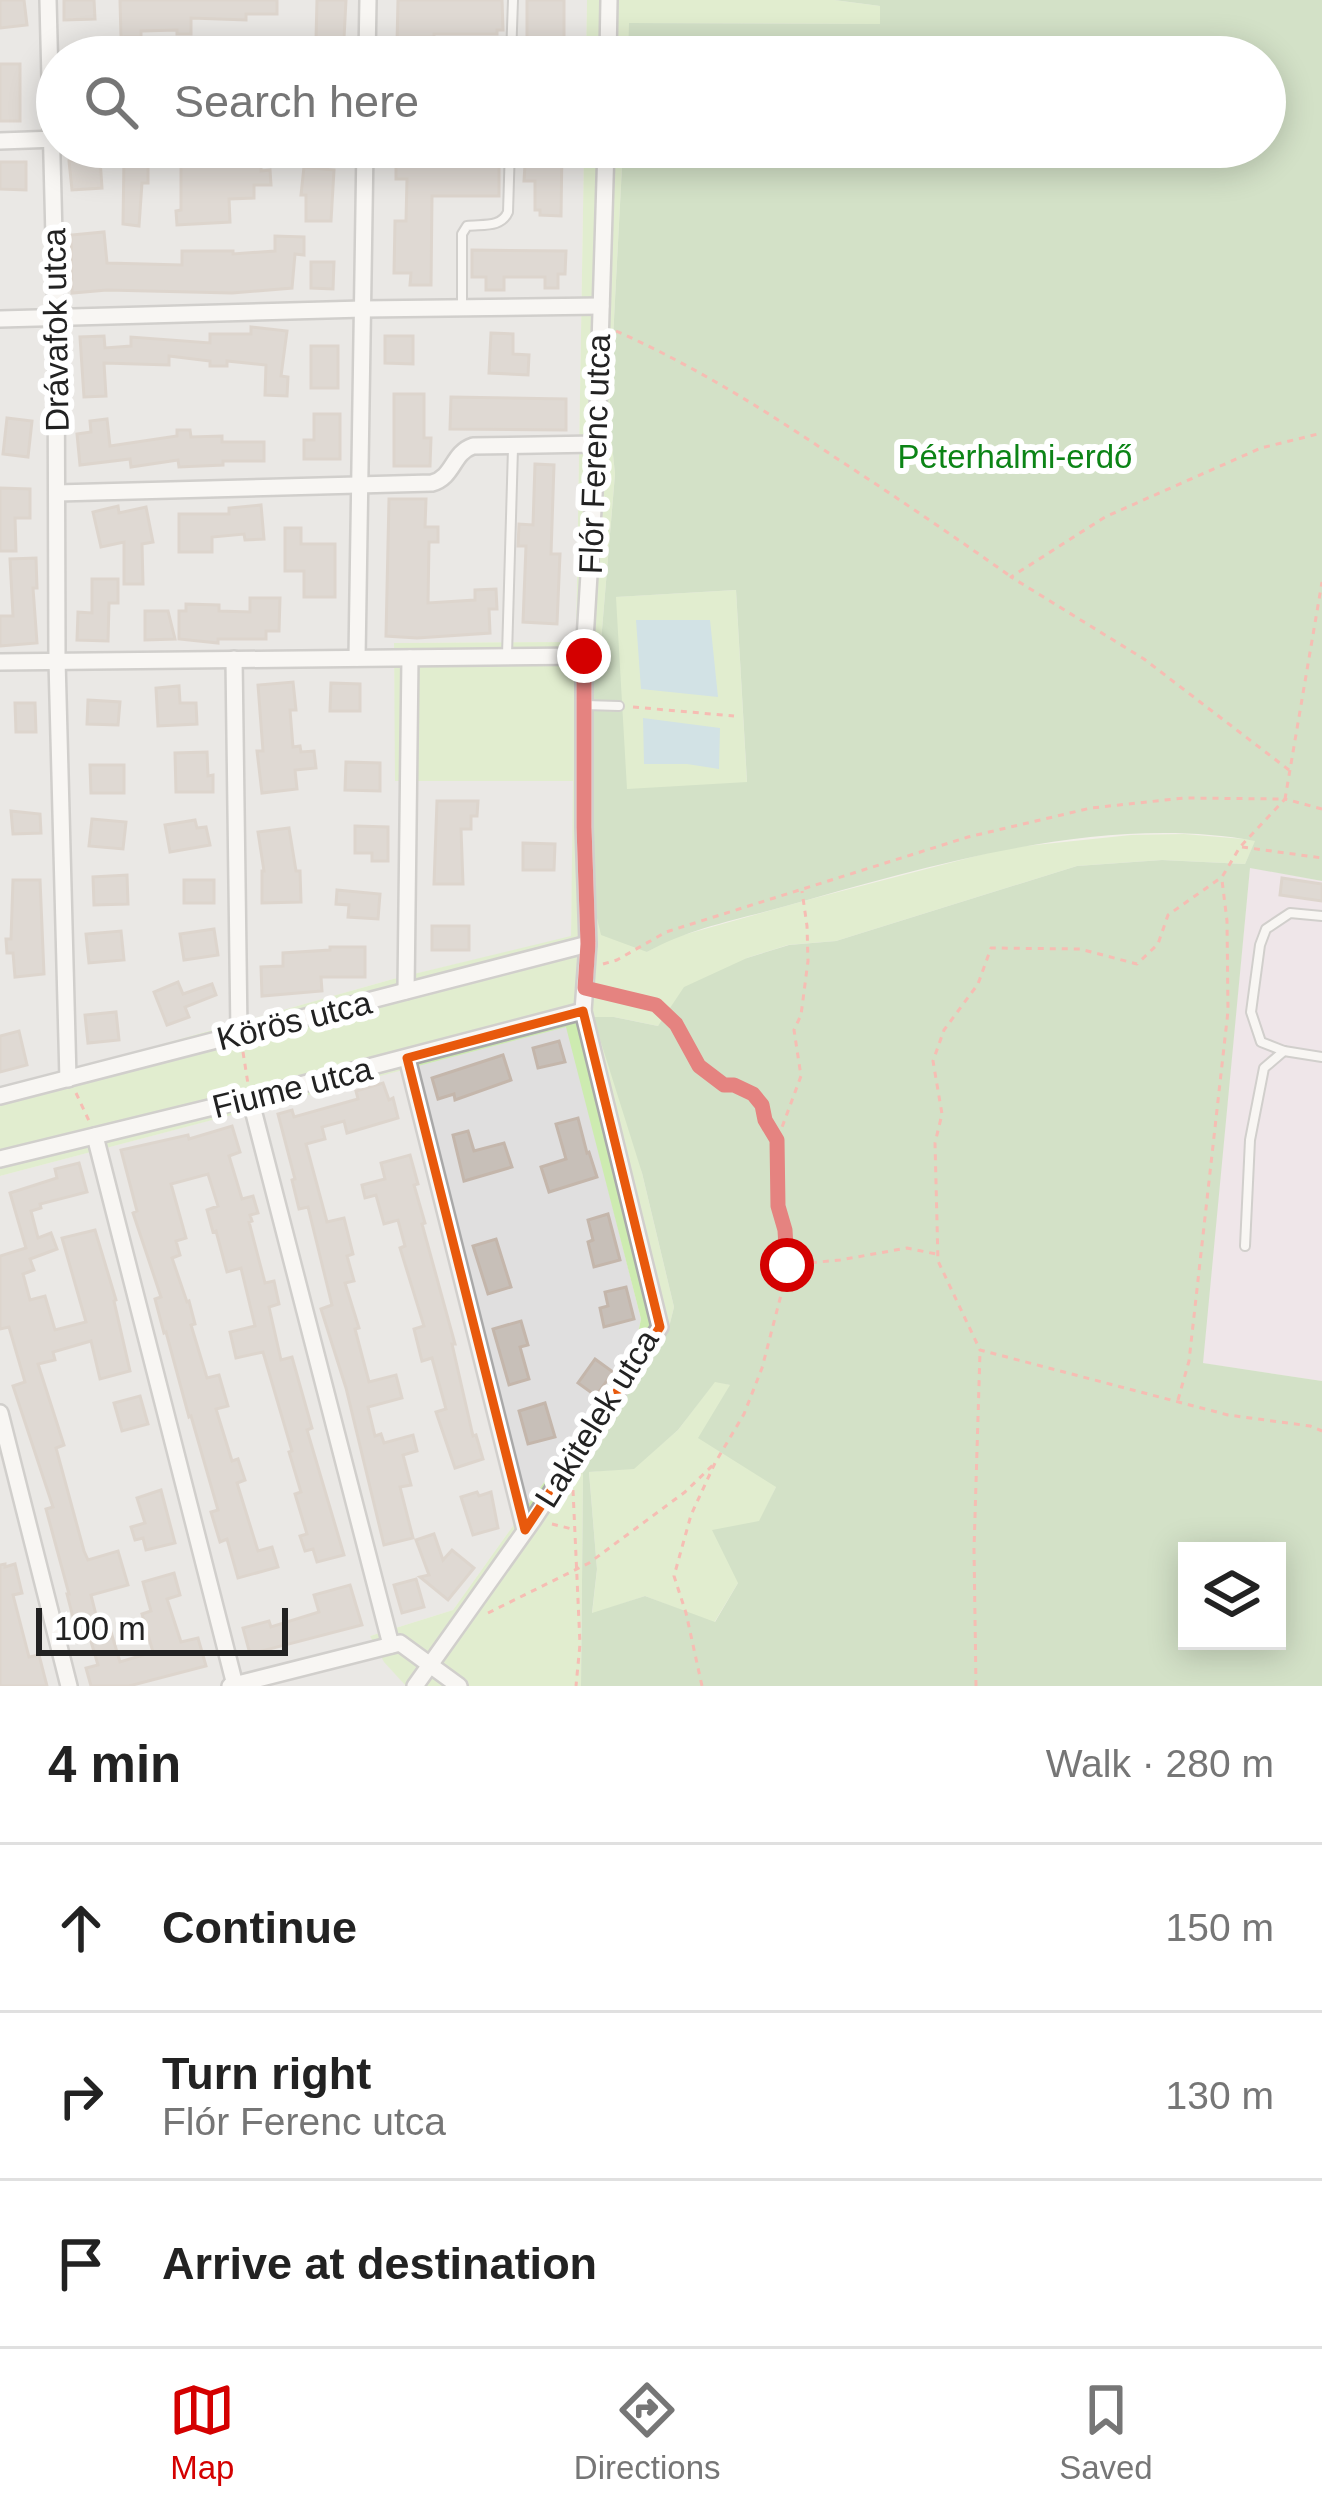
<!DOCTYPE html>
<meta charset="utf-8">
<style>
:root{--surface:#fff;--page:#f6f6f6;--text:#222;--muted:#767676;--line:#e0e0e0;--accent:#d40000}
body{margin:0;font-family:Helvetica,sans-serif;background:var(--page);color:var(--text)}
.controls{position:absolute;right:36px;bottom:36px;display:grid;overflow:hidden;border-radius:0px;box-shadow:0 6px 30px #0003}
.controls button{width:108px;height:108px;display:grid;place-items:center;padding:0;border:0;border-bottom:3px solid var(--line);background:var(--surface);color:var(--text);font:60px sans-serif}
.scale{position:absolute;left:36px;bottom:30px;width:252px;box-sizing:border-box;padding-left:12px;border:6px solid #222;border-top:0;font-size:33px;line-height:42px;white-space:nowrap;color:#222;-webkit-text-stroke:9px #fff;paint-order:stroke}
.stop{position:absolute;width:36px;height:36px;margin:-27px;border:9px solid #d40000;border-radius:50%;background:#fff}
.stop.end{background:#d40000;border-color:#fff;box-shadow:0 3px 12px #0008}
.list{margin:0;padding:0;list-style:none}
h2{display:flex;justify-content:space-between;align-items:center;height:156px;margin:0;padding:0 48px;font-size:51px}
h2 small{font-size:39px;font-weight:400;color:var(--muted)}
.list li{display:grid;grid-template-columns:78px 1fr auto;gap:36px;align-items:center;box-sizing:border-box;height:168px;padding:0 48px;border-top:3px solid var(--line)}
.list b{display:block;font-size:45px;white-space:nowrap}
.list p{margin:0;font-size:39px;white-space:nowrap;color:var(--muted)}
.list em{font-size:39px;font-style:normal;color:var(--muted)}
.icon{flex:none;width:66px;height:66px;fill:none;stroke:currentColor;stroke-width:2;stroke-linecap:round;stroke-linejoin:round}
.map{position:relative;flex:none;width:1322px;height:1686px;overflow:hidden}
.search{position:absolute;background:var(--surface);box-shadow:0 6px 30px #0003;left:36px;right:36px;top:36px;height:132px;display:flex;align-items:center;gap:30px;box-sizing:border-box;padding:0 42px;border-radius:66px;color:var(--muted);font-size:45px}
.sheet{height:660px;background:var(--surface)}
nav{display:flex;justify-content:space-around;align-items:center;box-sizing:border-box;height:168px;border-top:3px solid var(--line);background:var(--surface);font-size:33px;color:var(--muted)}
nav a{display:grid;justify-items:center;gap:6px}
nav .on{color:var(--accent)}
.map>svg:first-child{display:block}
</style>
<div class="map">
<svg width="1322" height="1686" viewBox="0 0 1322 1686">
<rect width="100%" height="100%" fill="#f2efe9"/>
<g fill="#e0dfdf">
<path d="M0 0H587L586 57H57V147H584L576 642 394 643 396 780H574L571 937 393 979 0 1090Z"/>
<path d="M567 1026 641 1319 636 1342 550 1474 453 1610 370 1636 406 1686H0V1176Z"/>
</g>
<path fill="#ebdbe8" d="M1250 867 1322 881V1381L1202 1363Z"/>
<g fill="#cdebb0">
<path d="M587 0H834L880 6V24L630 23 628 57H586Z"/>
<path d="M584 147H623L609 415 615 474 599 666 593 679V901L647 952 669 939 811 899 1007 848 1131 835 1184 834 1256 840 1245 864 1162 860 1077 866 836 941 788 945 747 958 658 1026 614 1017 642 1173 674 1307 668 1331 580 1460 583 1474 581 1686H406L384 1662 370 1636 453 1610 550 1474 636 1342 641 1319 566 1027 0 1176V1090L393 979 571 936 573 781H395L394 643 576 642Z"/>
<path d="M736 590 747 783 626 790 615 597Z"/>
<path d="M715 1381 730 1385 776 1487 760 1521 738 1583 714 1623 645 1596 592 1614 597 1569 589 1472 634 1468 678 1430Z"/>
</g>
<path fill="#add19e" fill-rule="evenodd" d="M834 0H1322V881L1250 868 1203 1363 1322 1381V1686H581L583 1475 579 1460 668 1331 674 1307 642 1173 593 1017H614L658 1026 684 987 747 958 789 945 836 941 1077 866 1162 860 1245 864 1255 841C1105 813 931 865 786 906 740 919 689 928 647 952L601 935 593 901V679L599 666 615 474 609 415 623 147H1265V57H628L629 23 880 24V6ZM736 590 747 782 627 789 616 597ZM715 1382 730 1385 698 1438 776 1487 759 1521 712 1530 738 1583 715 1622 645 1596 592 1613 597 1569 589 1472 634 1469 678 1430ZM1187 1551H1277V1641H1187Z"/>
<g fill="#aad3df">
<path d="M636 620H710L718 697 641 689Z"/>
<path d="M643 718 720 728 719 769 687 764H644Z"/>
</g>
<g fill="#c7bfb8" stroke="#c4b6ab" stroke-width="3">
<path d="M0 0H24L27 25 0 28Z"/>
<path d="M64 0H94L95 19 64 20Z"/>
<path d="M120 0H277V14H246V20L191 18V34H177V30L141 31V37H121Z"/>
<path d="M317 0H346L343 57H327L326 40H316Z"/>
<path d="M398 0H502L503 30H497V34H434V57H413L414 45 397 44Z"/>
<path d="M527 0H564V57H543V46H527Z"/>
<rect x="0" y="64" width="20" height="57"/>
<path d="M407 147H433V166H499V196H432L431 285H410L411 273H394L395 221H406L407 179H396V162L407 163Z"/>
<path d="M537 147H562L561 216 540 215V210H535V181H524L525 165H537Z"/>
<path d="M261 157V171L270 170 271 185H254V198L229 199 230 222 177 225 176 211 181 210V159Z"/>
<path d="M124 158 148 159V183H142L139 226 123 224Z"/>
<path d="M100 159 102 188 72 190 69 161Z"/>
<path d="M0 162H26V190L0 189Z"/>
<path d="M304 167 334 170 331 221H306V195H301Z"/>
<path d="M104 232 107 263 182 265V251H233V254L275 251V236L304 237V255L295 254 292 288 232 293 107 290 72 293 71 235Z"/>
<path d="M472 250 566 251 565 274H558V288H545V277H504V290H486V277H472Z"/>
<path d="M311 262H334L333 289 311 288Z"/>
<path d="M251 327 287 331 281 376 288 377 287 396 265 395 266 365 227 361V366H210V361L169 356V365L104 363 106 396 84 397 80 337 104 336 105 348 131 346V337L210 343V334H251Z"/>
<path d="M491 333 513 334V354L529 355 528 375 489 373Z"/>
<path d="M385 336H413V364L385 363Z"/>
<rect x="311" y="346" width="27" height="42"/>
<path d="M394 394H424V438H431L430 466H394Z"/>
<path d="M451 397 566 399V430L450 429Z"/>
<path d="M314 414H340V459H304V440H314Z"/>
<path d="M7 418 32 421 28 457 3 454Z"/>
<path d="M107 419 110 446 177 436V430H190L191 437 222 436V442H264V461H223V465L179 467 178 460 131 467 130 459 80 465 77 434 91 432 90 421Z"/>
<path d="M535 464 554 465 551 554H560L557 624 523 622 526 546H518L519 524 533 525Z"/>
<path d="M0 488 30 489V518H15L16 551H0Z"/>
<path d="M389 499H426L425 527H438V542H429L428 603 475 600V590L496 589 497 609H489L490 633 417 638 386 636Z"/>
<path d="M261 505 264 539 245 540 244 534 212 537V552H179V514H229V508Z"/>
<path d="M118 506 119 513 146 507 153 542 142 544 143 584H124V542L101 547 93 512Z"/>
<path d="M285 528H301V544H335V597H304V571H285Z"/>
<path d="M36 558 37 588H33L37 643 0 646V616H13L10 559Z"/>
<path d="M92 579H118V603H109L108 641 77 640 78 612 92 613Z"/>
<path d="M250 598H280L279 631H266V639H218V643L179 639V611H186V604L219 605V611L250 612Z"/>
<path d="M145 611H168L175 639 145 640Z"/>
<path d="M293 682 296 710H290L293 747 300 746 301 752 314 751 316 768 295 770 297 789 262 793 257 751H263L258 685Z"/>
<path d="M331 683 360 684V711H330Z"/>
<path d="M179 686 180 703H196L197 724 158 726 156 688Z"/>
<path d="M88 700 120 702 118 725 87 724Z"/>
<path d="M15 703H35L36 732H16Z"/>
<path d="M207 752 208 776 213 775V792H176L175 753Z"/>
<path d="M346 762 380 763V791L345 790Z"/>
<path d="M90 765H124V793H91Z"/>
<path d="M437 801H478L477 816H471V829H461L463 884H434Z"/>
<path d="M11 811 40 814 41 833 13 834Z"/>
<path d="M92 819 126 822 123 849 89 846Z"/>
<path d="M195 820 197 828 206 827 210 845 170 852 165 825Z"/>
<path d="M355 826 388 827V861H372V853H355Z"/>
<path d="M289 828 296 871H300L301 902 262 903V871H264L258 832Z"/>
<path d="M523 843 555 844 554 870H523Z"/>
<path d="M127 875 128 904 94 905 93 877Z"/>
<path d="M1282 878 1322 884V901L1280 895Z"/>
<path d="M13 880H40L44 974 15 977 13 953H7L6 939H11Z"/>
<rect x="184" y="880" width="30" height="23"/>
<path d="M337 890 380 894 378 919 348 917 349 905 336 904Z"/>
<rect x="432" y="926" width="37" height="24"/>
<path d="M214 929 218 955 184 960 180 934Z"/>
<path d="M121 931 124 960 89 963 86 934Z"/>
<path d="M330 947H365V977H321L322 991 262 996 261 967 283 966V953L330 950Z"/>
<path d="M178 982 183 994 212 984 216 995 185 1007 189 1017 167 1025 154 992Z"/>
<path d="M116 1012 119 1040 88 1043 85 1015Z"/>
<path d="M19 1031 27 1065 0 1072V1036Z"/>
<path d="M559 1041 565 1062 538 1068 533 1048Z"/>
<path d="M503 1055 511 1080 455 1100 454 1094 438 1099 432 1078Z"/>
<path d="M383 1083 389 1100 393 1098 398 1118 347 1133 344 1121 322 1127 325 1139 306 1144 327 1222 344 1218 353 1254 347 1256 354 1281 345 1283 359 1328 355 1329 369 1382 396 1375 402 1398 368 1407 375 1436 381 1434 384 1443 413 1435 417 1451 403 1455 411 1485 400 1487 413 1538 384 1545 346 1388 321 1309 332 1305 308 1207 299 1209 292 1180 295 1179 278 1114 292 1110 294 1117 358 1099 356 1091Z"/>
<path d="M578 1118 587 1153 589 1152 597 1177 549 1192 541 1167 566 1159 556 1124Z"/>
<path d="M232 1126 240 1152 229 1156 242 1199 253 1196 258 1213 250 1215 252 1221 249 1222 265 1283 274 1281 279 1304 269 1307 281 1360 292 1357 312 1428 307 1430 344 1555 317 1562 313 1549 305 1551 300 1536 307 1534 295 1494 301 1492 289 1452 292 1451 263 1352 236 1358 230 1332 255 1326 241 1268 227 1272 216 1231 213 1232 207 1210 218 1206 208 1174 171 1184 186 1238 176 1241 180 1255 172 1258 187 1302 189 1301 195 1324 191 1325 207 1378 219 1375 228 1406 216 1409 232 1461 238 1459 245 1480 237 1483 258 1551 272 1547 278 1567 238 1578 227 1539 220 1542 211 1512 218 1510 191 1416 189 1417 166 1332 164 1333 155 1299 161 1297 133 1213 137 1211 121 1150 188 1135 189 1139Z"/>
<path d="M468 1131 474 1151 504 1143 512 1167 464 1181 453 1135Z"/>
<path d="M410 1155 418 1184 414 1185 425 1223 422 1224 455 1344H452L473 1436 476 1435 483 1459 455 1468 436 1412 446 1409 432 1358 422 1361 414 1329 424 1326 400 1248 405 1246 398 1220 384 1224 376 1195 365 1198 362 1185 385 1179 381 1163Z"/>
<path d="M79 1163 87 1192 40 1204 41 1208 31 1211 38 1238 51 1233 57 1249 30 1259 34 1270 23 1274 30 1300 45 1296 55 1330 86 1322 62 1238 95 1230 116 1300 114 1301 130 1371 100 1379 91 1341 53 1352 55 1360 38 1364 64 1445 56 1448 84 1551 88 1560 118 1551 128 1585 91 1595 97 1619 75 1625 67 1594H69L46 1509 53 1507 13 1386 25 1382 9 1327 0 1329V1256L26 1248 10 1193 57 1178 55 1169Z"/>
<path d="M608 1214 620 1260 594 1267 588 1242 593 1240 588 1220Z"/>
<path d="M496 1239 511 1287 488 1294 473 1246Z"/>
<path d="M626 1287 634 1319 604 1327 600 1308 608 1306 605 1292Z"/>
<path d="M521 1321 528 1345 520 1347 529 1379 509 1385 493 1329Z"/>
<path d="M595 1359 613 1372 596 1396 578 1383Z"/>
<path d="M140 1396 148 1424 122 1431 114 1403Z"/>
<path d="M545 1403 555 1437 528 1444 519 1411Z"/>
<path d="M161 1490 175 1543 146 1550 143 1538 135 1540 131 1527 145 1523 137 1498Z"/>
<path d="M477 1492 479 1496 491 1492 498 1528 473 1535 461 1497Z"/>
<path d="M434 1534 443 1560 452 1550 474 1568 448 1600 420 1577 429 1575 416 1540Z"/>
<path d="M5 1564V1567L15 1564 22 1593 13 1595 29 1657 39 1655 47 1686H0V1565Z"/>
<path d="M174 1573 180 1595 167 1599 181 1642 198 1638 206 1666 129 1686H91L86 1668 98 1665 87 1628 108 1622 120 1662 153 1652 142 1614 151 1611 143 1582Z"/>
<path d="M416 1579 424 1607 402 1613 394 1585Z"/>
<path d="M350 1585 362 1625 250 1654 243 1628 269 1621 271 1627 319 1612 314 1595Z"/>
</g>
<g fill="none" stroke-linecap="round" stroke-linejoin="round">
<g stroke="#a9a9a9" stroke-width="12">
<g id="lane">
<path d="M460 52 511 51"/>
<path d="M511 57 513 0"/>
<path d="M462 307V234L467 226C483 224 501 228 508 212L510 147"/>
<path d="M507 655 513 448"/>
<path d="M585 705 619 706"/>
<path d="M1322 916 1290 913 1266 929 1260 945 1251 1012 1261 1042 1284 1051 1322 1057"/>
<path d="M1245 1246 1250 1140 1264 1068 1284 1051"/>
</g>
</g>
<g stroke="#a9a9a9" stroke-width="20">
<g id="street">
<path d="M48 0 56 316 57 660 68 1079"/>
<path d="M367 57 368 0"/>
<path d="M608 57 609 0"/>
<path d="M0 141 57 139"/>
<path d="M0 319 363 309 601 306"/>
<path d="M57 493 432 483C454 477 452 453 473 446L597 444"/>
<path d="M357 658 365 147"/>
<path d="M234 659 239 1033"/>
<path d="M0 662 584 656"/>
<path d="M406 991 410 658"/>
<path d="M407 1058 525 1530"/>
<path d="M0 1096 588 944"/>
<path d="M250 1098 391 1645"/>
<path d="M95 1136 235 1685"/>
<path d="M0 1159 250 1098 583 1011"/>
<path d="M0 1413 69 1686"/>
<path d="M230 1686 400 1643 459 1686"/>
<path d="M415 1686 533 1520 660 1327 583 1011 588 944 584 827V656L597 444 606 147"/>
</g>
</g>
<g stroke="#fa8072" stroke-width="3" stroke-dasharray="6 6" stroke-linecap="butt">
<path d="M616 331C693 365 763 409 833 456 893 495 952 535 1010 576"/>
<path d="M633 707 734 716"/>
<path d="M1289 770 1144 659 1011 577 1105 517 1261 448 1322 433"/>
<path d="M1322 809 1285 799 1240 847 1222 877 1168 915 1158 944 1137 964 1080 949 991 948 978 984 944 1030 933 1061 942 1114 935 1143 938 1261 980 1350 1228 1415 1310 1426 1322 1431"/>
<path d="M1242 847 1322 858"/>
<path d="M603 964 617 960 666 932 968 837 1091 808 1184 798 1285 799 1322 582"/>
<path d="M599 991 655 1005 676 1024 699 1066 724 1085H734L753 1093 762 1105 765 1121 777 1140 779 1206 785 1230 787 1265 781 1295 762 1368 744 1414 715 1463 691 1515 674 1576 686 1613 702 1686"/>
<path d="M243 1052 248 1084"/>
<path d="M76 1093 90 1123"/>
<path d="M778 1138 801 1076 794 1030 801 1015 808 961 807 926 802 891"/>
<path d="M787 1265 840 1260 907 1248 936 1254"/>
<path d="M1178 1400 1189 1361 1228 1011 1227 921 1222 880"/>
<path d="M573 1490 580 1644 576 1686"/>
<path d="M552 1524 572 1529"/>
<path d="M488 1613 589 1563 685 1492 714 1464"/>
<path d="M976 1686 974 1549 980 1352"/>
</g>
<use href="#lane" stroke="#fff" stroke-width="8"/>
<use href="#street" stroke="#fff" stroke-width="15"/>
</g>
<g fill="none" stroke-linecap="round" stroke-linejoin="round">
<path stroke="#d40000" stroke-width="15" d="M584 656V827L588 944 585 988 656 1005 676 1024 699 1066 724 1085H734L753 1094 762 1105 765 1120 777 1140 778 1206 785 1230 787 1265"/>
</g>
<path d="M0 0H1322V1686H0ZM583 1011 660 1327 525 1530 407 1058Z" fill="#f2efe9" fill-opacity=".55" fill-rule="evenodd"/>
<path fill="none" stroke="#e8590c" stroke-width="9" stroke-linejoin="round" d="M583 1011 660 1327 525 1530 407 1058Z"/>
<g text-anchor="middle" stroke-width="12" stroke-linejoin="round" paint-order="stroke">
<g font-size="33" fill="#222" stroke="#fff">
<text transform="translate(55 330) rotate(-91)" y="12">Drávafok utca</text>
<text transform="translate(594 454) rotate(-88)" y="12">Flór Ferenc utca</text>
<text transform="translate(294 1020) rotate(-14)" y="12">Körös utca</text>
<text transform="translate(292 1087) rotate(-14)" y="12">Fiume utca</text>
<text transform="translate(596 1418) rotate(-58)" y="12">Lakitelek utca</text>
</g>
<g font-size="33" fill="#0c8416" stroke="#fff">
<text x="1015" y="468">Péterhalmi-erdő</text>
</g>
</g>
</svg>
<div class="controls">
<button><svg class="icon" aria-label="layers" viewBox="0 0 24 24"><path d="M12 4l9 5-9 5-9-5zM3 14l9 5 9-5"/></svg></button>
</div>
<div class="scale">100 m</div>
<div class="stop" style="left:787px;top:1265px"></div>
<div class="stop end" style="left:584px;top:656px"></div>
<div class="search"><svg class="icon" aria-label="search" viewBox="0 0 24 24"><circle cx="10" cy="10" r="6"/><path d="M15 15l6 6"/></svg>Search here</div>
</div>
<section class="sheet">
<h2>4 min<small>Walk · 280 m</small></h2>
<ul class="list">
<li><svg class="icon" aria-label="ahead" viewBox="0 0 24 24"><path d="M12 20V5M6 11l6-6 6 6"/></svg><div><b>Continue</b></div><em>150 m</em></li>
<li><svg class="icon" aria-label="right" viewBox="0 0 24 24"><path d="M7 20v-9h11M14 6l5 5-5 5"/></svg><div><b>Turn right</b><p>Flór Ferenc utca</p></div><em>130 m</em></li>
<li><svg class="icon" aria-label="arrive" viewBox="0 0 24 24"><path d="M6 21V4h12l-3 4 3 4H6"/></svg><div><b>Arrive at destination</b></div></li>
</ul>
</section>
<nav>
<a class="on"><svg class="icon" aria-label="map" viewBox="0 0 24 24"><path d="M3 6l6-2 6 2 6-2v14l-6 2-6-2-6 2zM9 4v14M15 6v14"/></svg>Map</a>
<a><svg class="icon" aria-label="directions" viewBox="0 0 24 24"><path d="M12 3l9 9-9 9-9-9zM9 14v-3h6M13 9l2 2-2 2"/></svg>Directions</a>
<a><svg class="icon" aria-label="saved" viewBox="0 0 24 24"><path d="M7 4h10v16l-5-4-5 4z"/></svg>Saved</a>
</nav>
